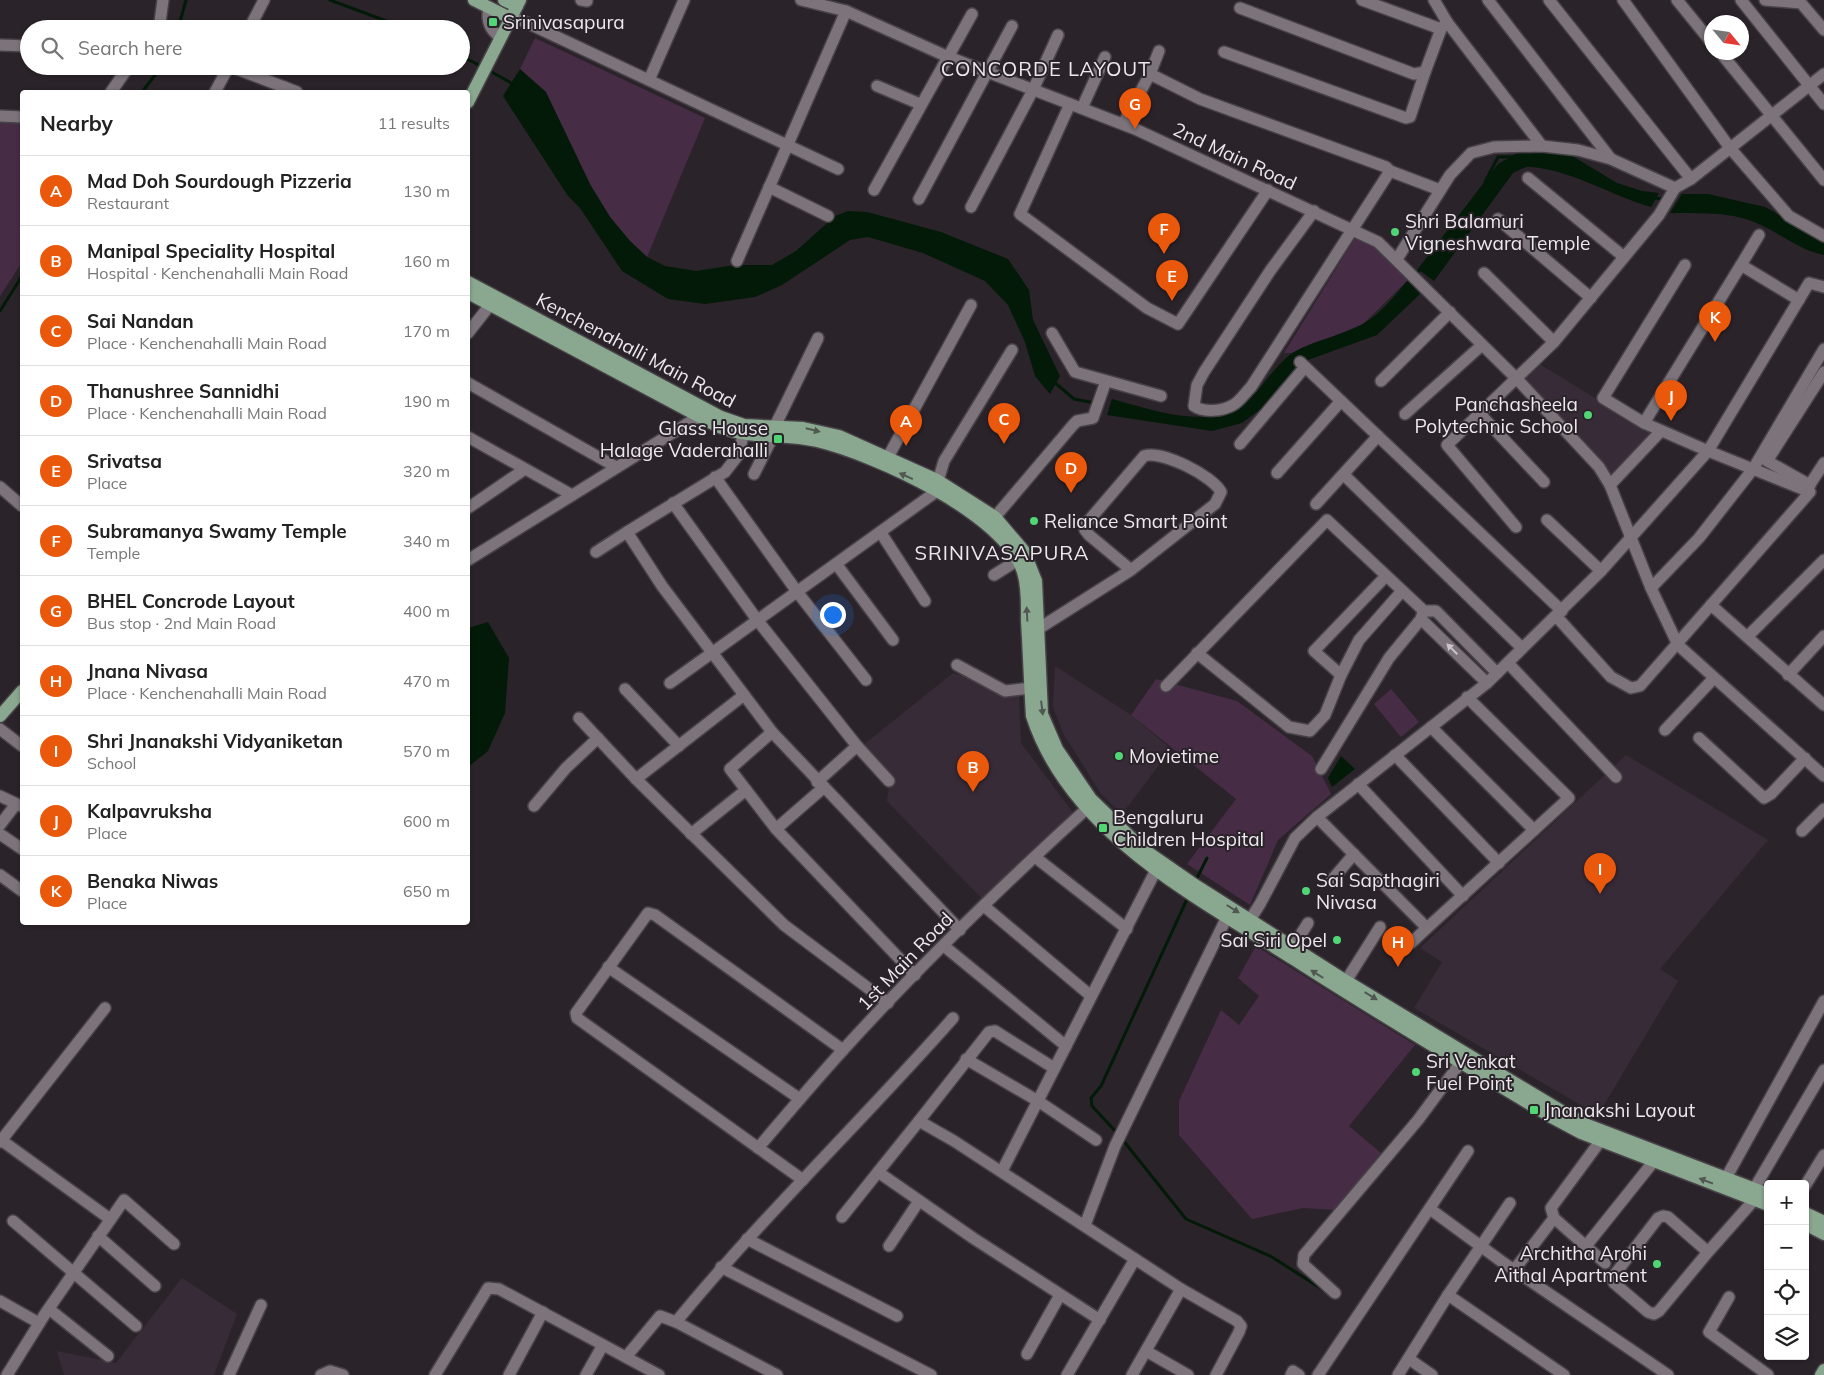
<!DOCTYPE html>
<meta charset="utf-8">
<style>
:root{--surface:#fff;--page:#f6f6f6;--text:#222;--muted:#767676;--line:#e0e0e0;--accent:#ea580c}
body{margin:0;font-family:Mulish,sans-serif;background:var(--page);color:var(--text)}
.controls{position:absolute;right:15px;bottom:15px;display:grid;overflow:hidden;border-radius:5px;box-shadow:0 1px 4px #0004}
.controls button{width:45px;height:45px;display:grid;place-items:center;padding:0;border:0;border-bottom:1px solid var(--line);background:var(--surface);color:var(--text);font:25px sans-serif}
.compass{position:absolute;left:1704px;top:15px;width:45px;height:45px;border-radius:50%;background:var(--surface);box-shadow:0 1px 4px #0004;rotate:119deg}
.you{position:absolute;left:832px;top:614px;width:18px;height:18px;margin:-12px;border:4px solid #fff;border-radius:50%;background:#1a73e8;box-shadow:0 0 0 8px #1a73e833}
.badge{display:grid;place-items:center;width:32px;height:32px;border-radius:50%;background:var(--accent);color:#fff;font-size:16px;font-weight:700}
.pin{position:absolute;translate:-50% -41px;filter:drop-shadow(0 1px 2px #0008)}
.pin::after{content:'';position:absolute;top:26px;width:18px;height:15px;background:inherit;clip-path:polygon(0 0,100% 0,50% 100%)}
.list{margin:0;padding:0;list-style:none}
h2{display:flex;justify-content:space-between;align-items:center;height:65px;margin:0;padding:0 20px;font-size:21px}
h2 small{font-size:16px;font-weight:400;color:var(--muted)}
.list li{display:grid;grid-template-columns:32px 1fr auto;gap:15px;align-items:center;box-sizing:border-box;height:70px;padding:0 20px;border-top:1px solid var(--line)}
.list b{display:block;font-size:19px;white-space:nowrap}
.list p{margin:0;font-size:16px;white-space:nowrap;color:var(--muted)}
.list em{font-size:16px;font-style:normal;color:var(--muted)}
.icon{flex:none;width:28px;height:28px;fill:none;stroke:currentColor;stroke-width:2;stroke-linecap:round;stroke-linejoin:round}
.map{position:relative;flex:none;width:1824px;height:1375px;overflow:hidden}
.search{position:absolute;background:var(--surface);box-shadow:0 1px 4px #0004;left:20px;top:20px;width:450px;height:55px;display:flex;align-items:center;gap:12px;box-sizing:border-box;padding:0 18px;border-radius:28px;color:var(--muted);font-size:19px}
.panel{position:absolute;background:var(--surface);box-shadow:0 1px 4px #0004;left:20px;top:90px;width:450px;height:835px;border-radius:5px}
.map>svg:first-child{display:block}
</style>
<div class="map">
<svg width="1824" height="1375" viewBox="0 0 1824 1375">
<rect width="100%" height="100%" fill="#2b232a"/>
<g fill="#372b37">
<path d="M1538 363 1652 433 1612 475 1520 380Z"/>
<path d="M1055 666 1131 715 1171 749 1122 814 1101 794 1063 733 1053 707Z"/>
<path d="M953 673 1019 694 1021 743 1074 814 984 901 887 801 890 778 862 746Z"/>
<path d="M1626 755 1768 840 1660 969 1678 981 1598 1115 1414 1008 1442 962 1420 948Z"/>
<path d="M182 1278 237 1314 214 1375H64L57 1351 116 1363Z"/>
</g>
<g fill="#462c45">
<path d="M535 38 705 118 647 257 630 241 610 217 520 69Z"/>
<path d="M0 120H22V262L0 296Z"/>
<path d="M1357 235 1385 252 1408 280 1363 324 1292 353H1284Z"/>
<path d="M1156 679 1237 701 1312 756 1331 794 1278 840 1250 905 1187 864 1236 799 1131 715Z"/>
<path d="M1391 689 1419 722 1401 737 1374 704Z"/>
<path d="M1256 946 1415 1045 1349 1126 1381 1153 1336 1210 1303 1208 1252 1219 1179 1135V1101L1221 1010 1239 1025 1259 996 1238 978Z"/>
</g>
<g fill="#021a07">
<path d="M520 69 546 92 591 186 610 217 630 241 647 257 665 266 696 271 735 265H772L796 251 835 216 848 211 867 212 941 232 1008 259 1029 290 1033 320 1060 376 1050 394 1035 376 1025 342 1008 305 985 281 923 253 868 237 850 240 782 285 755 297 705 304 668 299 622 271 580 208 568 196 503 96Z"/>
<path d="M1542 148 1569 154 1617 183 1642 191 1659 193 1651 207C1612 196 1572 170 1531 167 1525 166 1518 171 1513 173L1434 281 1418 269 1498 164 1519 152Z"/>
<path d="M1682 194H1708L1765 207 1824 239V255C1798 250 1778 231 1754 222 1728 211 1698 214 1670 213Z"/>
<path d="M1408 280 1420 294 1377 335 1308 360 1295 370 1273 400 1242 423 1212 431 1107 415 1112 399C1153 410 1214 433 1250 399 1263 386 1279 361 1294 352 1315 340 1340 336 1361 325 1380 315 1394 296 1408 280Z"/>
<path d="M488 622 509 658 505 713 488 751 468 767V628Z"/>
<path d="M1341 756 1355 769 1332 787 1328 778Z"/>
</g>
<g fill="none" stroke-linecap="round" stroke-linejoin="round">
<g stroke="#021a07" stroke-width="3">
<path d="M330 0 408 29"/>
<path d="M178 29 186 0"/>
<path d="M461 56 483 67"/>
<path d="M488 70 513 84"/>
<path d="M142 92 162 66"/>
<path d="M1485 182 1498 157H1514"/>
<path d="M1653 198 1666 199"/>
<path d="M1407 285 1422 267"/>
<path d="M0 311 22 276"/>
<path d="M1053 381 1074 399 1095 403"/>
<path d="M1196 880 1207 858"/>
<path d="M1118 1134 1092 1106 1091 1098 1101 1086 1188 897"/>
<path d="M1122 1139 1186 1219 1272 1257 1325 1291"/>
</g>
<g stroke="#474247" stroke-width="14">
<g id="minor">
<path d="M581 0 587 1"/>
<path d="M801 0 846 11 946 56 1135 129 1378 242 1517 379 1599 467 1610 485 1651 588 1678 645 1824 776"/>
<path d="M1362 0 1441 29"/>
<path d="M1434 0 1447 22"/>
<path d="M1488 0 1611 159"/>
<path d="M1549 0 1691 179"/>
<path d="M1623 0 1730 148 1789 216 1824 236"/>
<path d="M1677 0 1712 43"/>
<path d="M1741 0 1824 104"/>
<path d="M1765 0 1801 3 1824 30"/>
<path d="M489 7C486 20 490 30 500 37"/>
<path d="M1240 8 1414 74 1425 72 1441 29 1447 22 1542 146"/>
<path d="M510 18 523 21 838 169"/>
<path d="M155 29 160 22 163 0"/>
<path d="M249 29 264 0"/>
<path d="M0 45 29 46"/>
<path d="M1224 52 1406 118 1410 117 1425 72"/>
<path d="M1720 52 1824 180"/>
<path d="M229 66 284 87"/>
<path d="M1150 74 1159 51"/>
<path d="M649 80 684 0"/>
<path d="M877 86 920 104"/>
<path d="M111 92 129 66"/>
<path d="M215 92 229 66"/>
<path d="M281 92 284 87 297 92"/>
<path d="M1070 104 1020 214 1147 308 1178 324 1268 190"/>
<path d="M1082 108 1105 57"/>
<path d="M0 116 22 117"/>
<path d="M1123 124 1150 74 1200 99 1386 167 1390 171 1251 387C1245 393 1240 401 1233 405 1223 411 1204 413 1194 406L1197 385 1204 372 1270 271 1314 211"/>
<path d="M1390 171 1440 190"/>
<path d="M1528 178 1624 257"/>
<path d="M769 187 828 216"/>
<path d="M874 190 972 14"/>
<path d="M919 199 1012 26"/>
<path d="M971 207 1033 90 1058 35"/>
<path d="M1498 219 1591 298"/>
<path d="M1397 259 1450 175 1471 153 1494 147 1542 146 1578 150 1611 159 1675 188 1691 179 1824 74"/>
<path d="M737 261 846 11"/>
<path d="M1685 265 1603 398 1644 423 1708 451 1809 283 1824 287"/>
<path d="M1741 265 1759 235"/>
<path d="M1484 273 1554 342 1447 445 1516 527"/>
<path d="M468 333 490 305"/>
<path d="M1052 333 1075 372 1161 396"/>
<path d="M1554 342 1659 215 1675 188"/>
<path d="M1300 362 1562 611"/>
<path d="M1381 381 1450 312"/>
<path d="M468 383 616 467"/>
<path d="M1405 414 1482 345"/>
<path d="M1480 414 1544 482"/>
<path d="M1644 423 1741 265 1799 300"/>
<path d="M775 426 818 338"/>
<path d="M743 435 739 454 725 472 627 532 662 586 772 732 960 930"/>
<path d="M468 437 572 495"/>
<path d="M1240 444 1305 367"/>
<path d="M888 457 971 305"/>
<path d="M1277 473 1341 401"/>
<path d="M754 474 773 436"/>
<path d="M1344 475 1522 648"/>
<path d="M715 477 798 593 866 680"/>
<path d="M938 481 944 461 1012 350"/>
<path d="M1610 485 1661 431"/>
<path d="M1810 485 1767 461 1824 372"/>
<path d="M0 487 22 506"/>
<path d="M1807 489 1824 463"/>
<path d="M673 503 758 621 857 746 817 782"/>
<path d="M1316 504 1378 436"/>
<path d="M468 508 525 469"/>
<path d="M995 517 1073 425 1077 421 1093 418 1106 381"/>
<path d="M1547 520 1601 571"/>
<path d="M881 533 925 601"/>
<path d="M596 552 627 532"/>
<path d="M468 560 698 417 702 411"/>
<path d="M837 565 893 640"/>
<path d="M994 575 1018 560"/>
<path d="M1386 576 1314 651 1341 675 1359 640 1402 591"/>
<path d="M1651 588 1699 538 1753 469 1824 349"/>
<path d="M1711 605 1824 705"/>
<path d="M1423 612 1421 619 1487 683"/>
<path d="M1038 629 1131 570 1215 504 1221 492C1213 476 1162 450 1144 456L1085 525V530L1089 535 1131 570"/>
<path d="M1748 636 1824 560"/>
<path d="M1197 653 1289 727 1310 731 1325 715 1341 675"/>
<path d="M1508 663 1616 777"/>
<path d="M957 665 1005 691 1030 688"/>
<path d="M1788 675 1824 636"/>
<path d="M670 683 944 486"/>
<path d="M1166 686 1327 520 1424 611H1436L1497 673"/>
<path d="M625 689 679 746"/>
<path d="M579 718 636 779 784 925 888 1003"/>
<path d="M1431 727 1534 830"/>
<path d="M0 729 22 746"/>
<path d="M1665 730 1714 678"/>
<path d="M772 732 730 769 776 829 915 975"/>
<path d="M1699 738 1764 798 1771 794 1805 758"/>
<path d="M857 746 889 781"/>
<path d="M1395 755 1499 863"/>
<path d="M1321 769 1389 658 1421 619"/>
<path d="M636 779 744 695"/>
<path d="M1358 784 1463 896"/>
<path d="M0 796 21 806"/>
<path d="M534 806 566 768 598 738"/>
<path d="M1317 817 1427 928 1569 798 1467 697"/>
<path d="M0 825 16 804"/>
<path d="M776 829 823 788"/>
<path d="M1802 831 1824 809"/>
<path d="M0 834 22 849"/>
<path d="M691 834 746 790"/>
<path d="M1035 857 1127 929"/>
<path d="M0 875 22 891"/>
<path d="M1331 881 1354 854"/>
<path d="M984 906 1091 996"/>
<path d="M1246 926 1260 904 1295 838 1317 817 1487 683 1601 571 1708 451 1810 492 1640 686 1631 688 1611 677 1556 616"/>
<path d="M1411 943 1427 928"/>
<path d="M944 946 1066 1046"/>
<path d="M1293 947 1308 923"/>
<path d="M608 967 800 1099"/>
<path d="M1346 981 1380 927"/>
<path d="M966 1059 1038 1101 1096 1140"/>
<path d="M919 1121 989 1032 995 1031 1054 1068"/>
<path d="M1 1140 110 1219"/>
<path d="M1601 1140 1551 1208 1554 1218 1605 1263"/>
<path d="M0 1142 105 1008"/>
<path d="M758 1148C786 1115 814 1082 843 1050 922 963 1007 881 1094 802"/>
<path d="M1002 1171 1156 870"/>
<path d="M1726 1178 1824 1001"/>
<path d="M803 1180 577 1018 576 1013 648 913 655 915 843 1050"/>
<path d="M1805 1186 1824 1155"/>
<path d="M1754 1189 1824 1070"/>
<path d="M1510 1203 1448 1295 1564 1375"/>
<path d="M1430 1209 1501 1261 1668 1375"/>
<path d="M842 1217 878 1172"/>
<path d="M13 1221 136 1326"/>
<path d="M1085 1225 1115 1146 1227 917"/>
<path d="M98 1236 155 1286"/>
<path d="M747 1239 897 1316"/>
<path d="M889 1246 919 1201"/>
<path d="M1586 1246 1654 1161"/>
<path d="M1708 1252 1659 1311 1654 1314 1648 1312 1614 1283 1612 1278 1658 1218 1663 1216 1668 1217 1708 1252 1754 1200"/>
<path d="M721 1267 931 1375"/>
<path d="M1514 1270 1554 1218"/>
<path d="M1335 1293 1303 1264 1304 1255 1418 1120 1461 1062"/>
<path d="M1729 1297 1709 1332 1768 1375"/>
<path d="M0 1301 39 1323"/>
<path d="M49 1309 108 1356"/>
<path d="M1100 1320 973 1238 878 1172 919 1121 954 1141 1181 1289 1237 1321 1241 1326 1239 1332 1216 1375"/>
<path d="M676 1322 777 1375"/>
<path d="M1146 1351 1188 1375"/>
<path d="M1027 1354 1060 1295"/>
<path d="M626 1357 660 1316 676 1322C763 1216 862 1121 953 1018"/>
<path d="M1409 1359 1432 1375"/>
<path d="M7 1375 45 1314 124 1200 174 1244"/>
<path d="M229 1375 261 1305"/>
<path d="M321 1375 330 1371 343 1375"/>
<path d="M435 1375 488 1288 499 1289 659 1375"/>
<path d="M509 1375 543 1312"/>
<path d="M586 1375 603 1345"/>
<path d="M1067 1375 1135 1259"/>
<path d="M1132 1375 1181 1289"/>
<path d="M1291 1375 1293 1371 1299 1375"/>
<path d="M1318 1375 1468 1151"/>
<path d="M1398 1375 1448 1295"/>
</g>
</g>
<g stroke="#474247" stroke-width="15">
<g id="major">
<path d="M474 0 510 18"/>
<path d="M504 0 517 6"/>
<path d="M468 102 520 0"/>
<path d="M468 282 721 417 744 425 803 428 839 436 937 480 995 517 1024 551 1036 581 1042 714 1057 749 1091 799 1143 849 1192 883 1346 981 1558 1109 1585 1124 1768 1194"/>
<path d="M468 293 717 426C749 440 784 433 817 441 875 455 1004 513 1023 572 1028 588 1027 605 1027 621 1029 653 1030 685 1032 716 1070 833 1198 898 1295 960 1380 1015 1467 1066 1553 1118L1581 1133 1768 1205"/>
<path d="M0 716 22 691"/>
<path d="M1805 1213 1824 1222"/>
<path d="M1805 1224 1824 1234"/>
<path d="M1821 1375 1824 1370"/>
</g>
</g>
<use href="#minor" stroke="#7c737b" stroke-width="11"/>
<use href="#major" stroke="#89a88f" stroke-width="12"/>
</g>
<defs><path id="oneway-solid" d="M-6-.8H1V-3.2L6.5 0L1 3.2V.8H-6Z" transform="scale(1.25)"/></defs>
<g fill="#515852">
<use href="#oneway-solid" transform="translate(813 430) rotate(14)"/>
<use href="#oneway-solid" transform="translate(906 476) rotate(-156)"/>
<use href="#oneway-solid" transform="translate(1027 614) rotate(-93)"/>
<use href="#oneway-solid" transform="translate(1042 708) rotate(83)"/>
<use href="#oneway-solid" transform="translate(1233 909) rotate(32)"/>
<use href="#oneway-solid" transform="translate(1317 974) rotate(-148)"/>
<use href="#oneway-solid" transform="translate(1371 996) rotate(31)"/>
<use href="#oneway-solid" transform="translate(1706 1181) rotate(-159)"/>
</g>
<use fill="#cbc5cb" href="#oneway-solid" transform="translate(1452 649) rotate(-135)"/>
<g fill="#50d675" stroke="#2b232a" stroke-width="2">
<rect x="488" y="17" width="10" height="10" rx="2.5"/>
<circle cx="1395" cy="232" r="5"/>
<circle cx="1588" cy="415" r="5"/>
<rect x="773" y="434" width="10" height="10" rx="2.5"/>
<circle cx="1034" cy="521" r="5"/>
<circle cx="1119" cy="756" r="5"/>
<rect x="1098" y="823" width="10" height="10" rx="2.5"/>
<circle cx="1306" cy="891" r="5"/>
<circle cx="1337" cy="940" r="5"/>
<circle cx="1416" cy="1072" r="5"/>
<rect x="1529" y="1105" width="10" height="10" rx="2.5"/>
<circle cx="1657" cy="1264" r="5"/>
</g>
<g text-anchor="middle" stroke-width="4" stroke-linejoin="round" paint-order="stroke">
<g font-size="19" fill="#ede8ed" stroke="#2b232a" text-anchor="start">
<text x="503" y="29">Srinivasapura</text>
<text x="1405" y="228">Shri Balamuri<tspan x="1405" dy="22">Vigneshwara Temple</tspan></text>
<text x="1578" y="411" text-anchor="end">Panchasheela<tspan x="1578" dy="22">Polytechnic School</tspan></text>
<text x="768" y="435" text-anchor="end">Glass House<tspan x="768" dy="22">Halage Vaderahalli</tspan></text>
<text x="1044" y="528">Reliance Smart Point</text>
<text x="1129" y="763">Movietime</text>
<text x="1113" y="824">Bengaluru<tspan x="1113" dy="22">Children Hospital</tspan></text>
<text x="1316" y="887">Sai Sapthagiri<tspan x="1316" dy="22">Nivasa</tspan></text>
<text x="1327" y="947" text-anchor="end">Sai Siri Opel</text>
<text x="1426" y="1068">Sri Venkat<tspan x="1426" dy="22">Fuel Point</tspan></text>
<text x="1544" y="1117">Jnanakshi Layout</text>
<text x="1647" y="1260" text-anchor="end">Architha Arohi<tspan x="1647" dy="22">Aithal Apartment</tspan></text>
</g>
<g font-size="19" fill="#ede8ed" stroke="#2b232a">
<text transform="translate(1235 156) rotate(25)" y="7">2nd Main Road</text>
<text transform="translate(636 350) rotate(28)" y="7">Kenchenahalli Main Road</text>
<text transform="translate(905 961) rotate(-46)" y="7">1st Main Road</text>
</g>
<g font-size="20" letter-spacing="1" fill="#ede8ed" stroke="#2b232a">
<text x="1046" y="76">CONCORDE LAYOUT</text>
<text x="1002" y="560">SRINIVASAPURA</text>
</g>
</g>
</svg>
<div class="controls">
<button>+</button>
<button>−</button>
<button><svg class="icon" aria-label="locate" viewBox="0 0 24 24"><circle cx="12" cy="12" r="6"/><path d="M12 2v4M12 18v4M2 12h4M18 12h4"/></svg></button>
<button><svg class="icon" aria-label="layers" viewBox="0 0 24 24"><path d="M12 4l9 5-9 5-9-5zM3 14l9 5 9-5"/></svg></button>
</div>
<svg class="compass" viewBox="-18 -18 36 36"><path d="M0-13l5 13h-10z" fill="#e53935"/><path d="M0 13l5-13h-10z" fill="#767676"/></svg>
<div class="you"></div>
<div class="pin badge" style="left:906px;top:446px">A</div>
<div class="pin badge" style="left:973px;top:792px">B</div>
<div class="pin badge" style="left:1004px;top:444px">C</div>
<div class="pin badge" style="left:1071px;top:493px">D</div>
<div class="pin badge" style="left:1172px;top:301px">E</div>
<div class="pin badge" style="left:1164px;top:254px">F</div>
<div class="pin badge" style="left:1135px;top:129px">G</div>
<div class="pin badge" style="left:1398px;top:967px">H</div>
<div class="pin badge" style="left:1600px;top:894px">I</div>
<div class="pin badge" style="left:1671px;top:421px">J</div>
<div class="pin badge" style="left:1715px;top:342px">K</div>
<div class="search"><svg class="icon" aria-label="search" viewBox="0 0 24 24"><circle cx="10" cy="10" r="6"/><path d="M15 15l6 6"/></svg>Search here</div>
<section class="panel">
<h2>Nearby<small>11 results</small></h2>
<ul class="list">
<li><span class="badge">A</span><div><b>Mad Doh Sourdough Pizzeria</b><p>Restaurant</p></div><em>130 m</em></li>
<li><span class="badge">B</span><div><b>Manipal Speciality Hospital</b><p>Hospital · Kenchenahalli Main Road</p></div><em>160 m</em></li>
<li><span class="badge">C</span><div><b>Sai Nandan</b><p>Place · Kenchenahalli Main Road</p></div><em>170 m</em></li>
<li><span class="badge">D</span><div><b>Thanushree Sannidhi</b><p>Place · Kenchenahalli Main Road</p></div><em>190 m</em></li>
<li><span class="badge">E</span><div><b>Srivatsa</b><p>Place</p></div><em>320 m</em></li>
<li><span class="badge">F</span><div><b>Subramanya Swamy Temple</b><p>Temple</p></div><em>340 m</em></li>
<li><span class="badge">G</span><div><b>BHEL Concrode Layout</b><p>Bus stop · 2nd Main Road</p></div><em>400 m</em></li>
<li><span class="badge">H</span><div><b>Jnana Nivasa</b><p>Place · Kenchenahalli Main Road</p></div><em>470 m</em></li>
<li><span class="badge">I</span><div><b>Shri Jnanakshi Vidyaniketan</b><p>School</p></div><em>570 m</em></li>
<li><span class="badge">J</span><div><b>Kalpavruksha</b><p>Place</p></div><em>600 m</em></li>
<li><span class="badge">K</span><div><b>Benaka Niwas</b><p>Place</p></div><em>650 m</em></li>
</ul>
</section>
</div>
